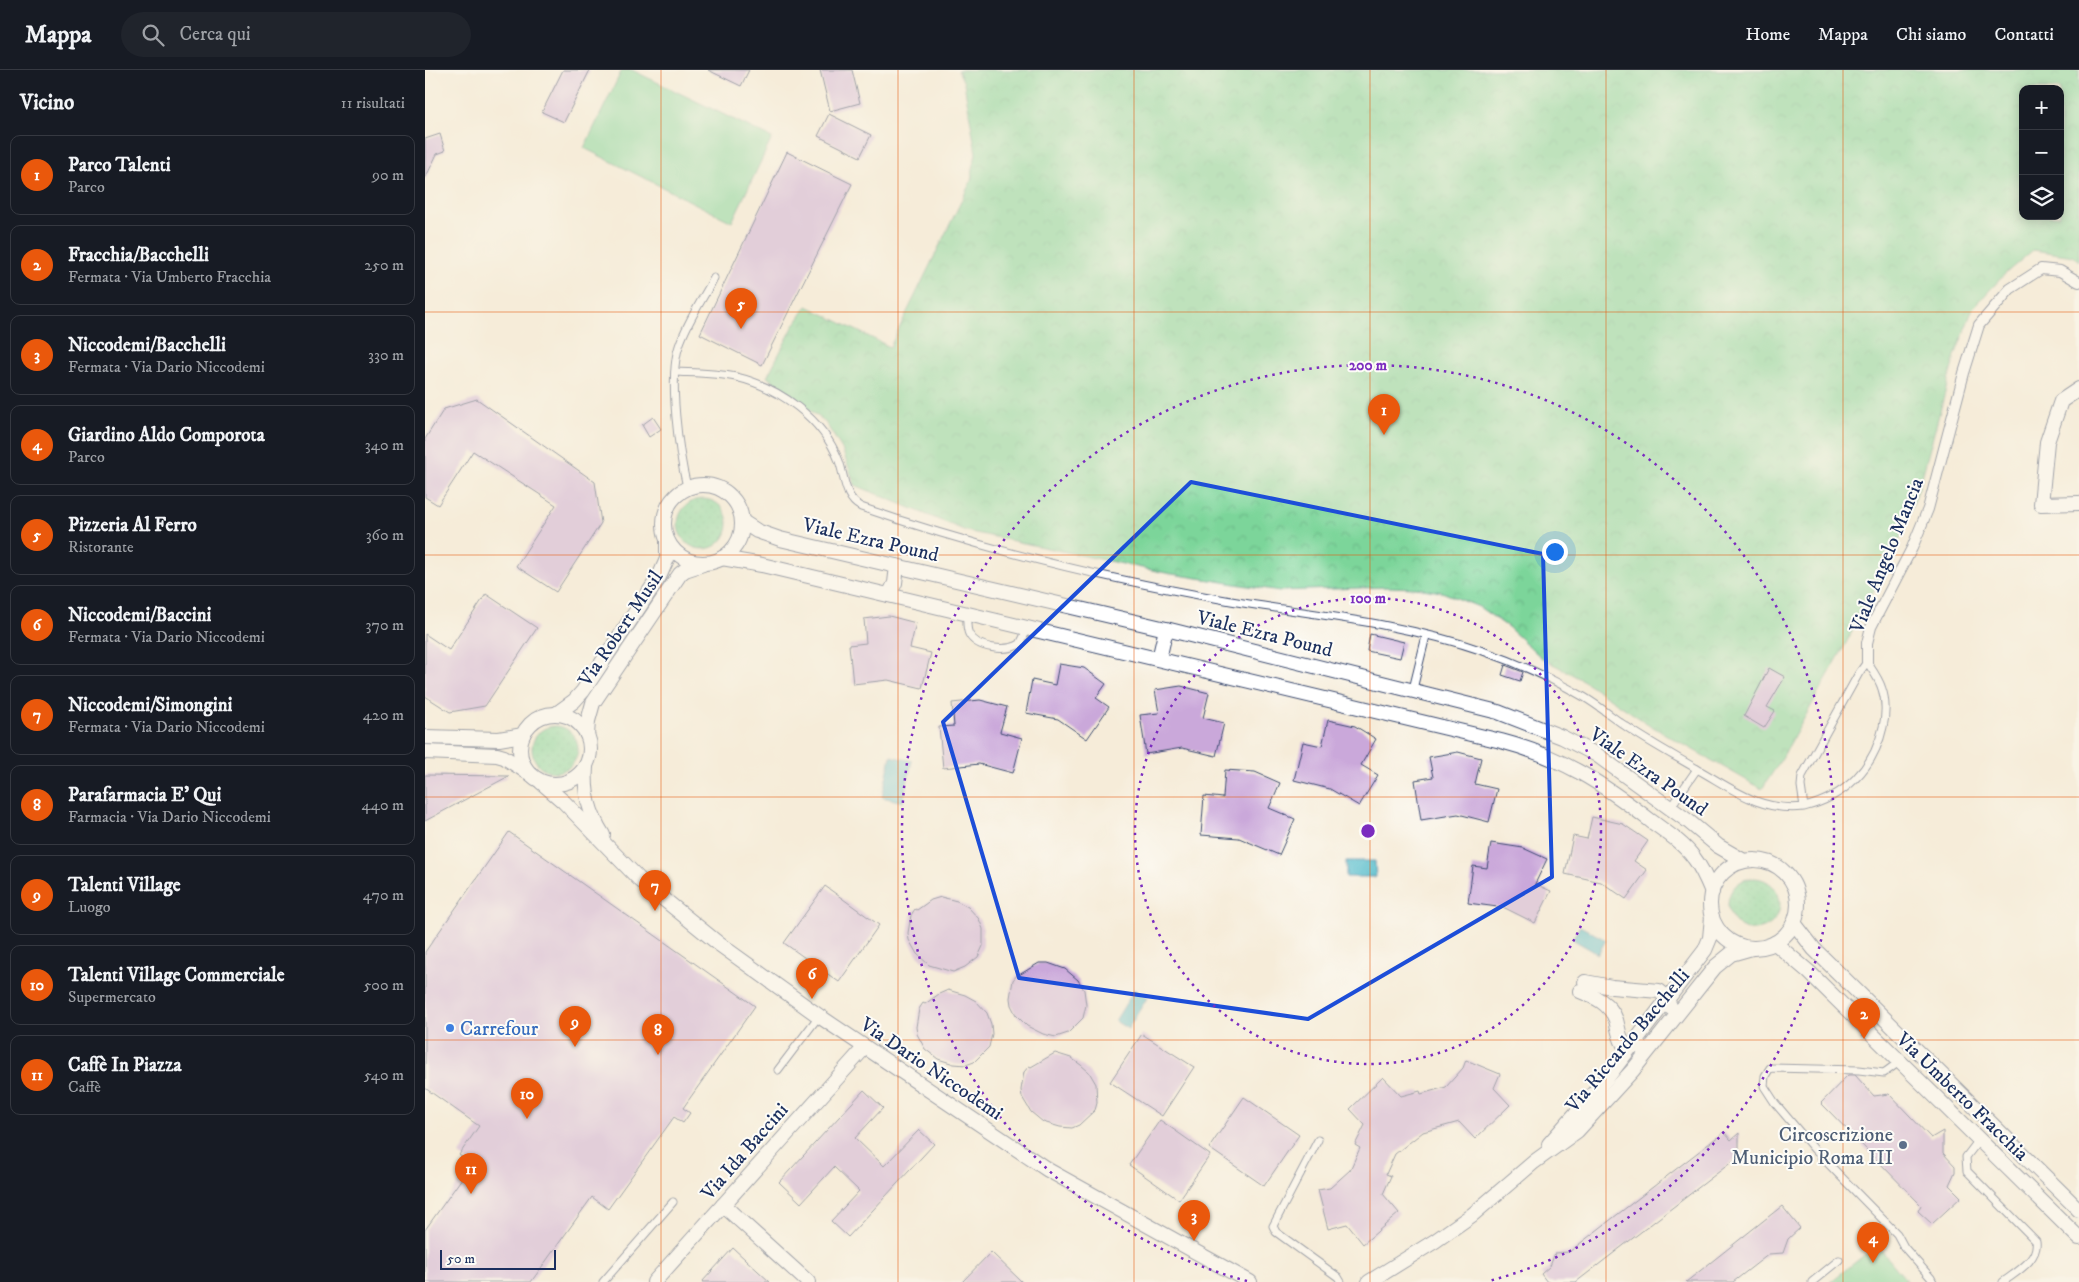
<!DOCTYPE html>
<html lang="it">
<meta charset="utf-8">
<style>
:root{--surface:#171b24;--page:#20242c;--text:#f1f3f6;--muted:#9ea1a6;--line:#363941;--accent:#ea580c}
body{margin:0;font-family:"IM FELL DW Pica",serif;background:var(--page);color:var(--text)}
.controls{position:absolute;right:15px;top:15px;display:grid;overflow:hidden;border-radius:10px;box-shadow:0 2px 12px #0003}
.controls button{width:45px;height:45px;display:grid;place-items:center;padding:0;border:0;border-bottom:1px solid var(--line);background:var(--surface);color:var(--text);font:25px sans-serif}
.scale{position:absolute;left:15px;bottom:12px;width:116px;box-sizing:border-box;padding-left:5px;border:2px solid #1b2f5e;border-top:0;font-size:14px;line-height:18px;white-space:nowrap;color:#1b2f5e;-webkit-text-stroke:4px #fdfcf7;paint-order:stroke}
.you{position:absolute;left:1129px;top:481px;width:18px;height:18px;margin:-12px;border:4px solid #fff;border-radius:50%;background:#1a73e8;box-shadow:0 0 0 8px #1a73e833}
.badge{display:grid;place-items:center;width:32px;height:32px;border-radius:50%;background:var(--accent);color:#fff;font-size:16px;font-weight:700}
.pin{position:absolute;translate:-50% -41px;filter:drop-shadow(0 1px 2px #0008)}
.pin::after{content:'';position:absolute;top:26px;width:18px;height:15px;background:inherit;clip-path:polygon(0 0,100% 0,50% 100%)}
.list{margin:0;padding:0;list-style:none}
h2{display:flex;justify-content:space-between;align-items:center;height:65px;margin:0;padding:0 20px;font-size:21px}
h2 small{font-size:16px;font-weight:400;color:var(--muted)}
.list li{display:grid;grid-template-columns:32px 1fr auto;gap:15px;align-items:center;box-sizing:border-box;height:80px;margin:0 10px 10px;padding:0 10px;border:1px solid var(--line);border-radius:10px}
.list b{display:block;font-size:19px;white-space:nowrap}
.list p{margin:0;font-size:16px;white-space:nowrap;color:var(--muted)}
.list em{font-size:16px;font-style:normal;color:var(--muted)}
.icon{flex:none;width:28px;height:28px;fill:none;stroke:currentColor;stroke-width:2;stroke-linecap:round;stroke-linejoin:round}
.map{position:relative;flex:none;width:1654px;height:1212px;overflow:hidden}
header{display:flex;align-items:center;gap:30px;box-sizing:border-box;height:70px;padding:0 25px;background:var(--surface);border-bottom:1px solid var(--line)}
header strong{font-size:24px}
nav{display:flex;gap:28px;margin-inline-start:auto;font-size:18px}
.search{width:350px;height:45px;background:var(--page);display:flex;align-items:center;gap:12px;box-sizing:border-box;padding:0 18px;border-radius:28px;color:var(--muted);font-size:19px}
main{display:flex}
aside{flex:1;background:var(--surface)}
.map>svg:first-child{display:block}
</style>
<header>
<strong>Mappa</strong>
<div class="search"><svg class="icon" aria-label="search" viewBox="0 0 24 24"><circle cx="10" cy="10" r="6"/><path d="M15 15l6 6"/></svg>Cerca qui</div>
<nav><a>Home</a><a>Mappa</a><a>Chi siamo</a><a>Contatti</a></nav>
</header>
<main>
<aside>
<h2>Vicino<small>11 risultati</small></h2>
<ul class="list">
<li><span class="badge">1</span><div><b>Parco Talenti</b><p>Parco</p></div><em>90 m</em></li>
<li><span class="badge">2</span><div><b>Fracchia/Bacchelli</b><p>Fermata · Via Umberto Fracchia</p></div><em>250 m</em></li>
<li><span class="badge">3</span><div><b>Niccodemi/Bacchelli</b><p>Fermata · Via Dario Niccodemi</p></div><em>330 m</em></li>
<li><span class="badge">4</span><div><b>Giardino Aldo Comporota</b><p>Parco</p></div><em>340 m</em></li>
<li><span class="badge">5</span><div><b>Pizzeria Al Ferro</b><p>Ristorante</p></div><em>360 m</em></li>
<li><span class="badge">6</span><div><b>Niccodemi/Baccini</b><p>Fermata · Via Dario Niccodemi</p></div><em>370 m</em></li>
<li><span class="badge">7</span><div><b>Niccodemi/Simongini</b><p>Fermata · Via Dario Niccodemi</p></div><em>420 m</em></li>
<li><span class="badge">8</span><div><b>Parafarmacia E' Qui</b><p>Farmacia · Via Dario Niccodemi</p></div><em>440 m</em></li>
<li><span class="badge">9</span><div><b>Talenti Village</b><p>Luogo</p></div><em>470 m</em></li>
<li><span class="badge">10</span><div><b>Talenti Village Commerciale</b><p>Supermercato</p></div><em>500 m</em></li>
<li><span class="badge">11</span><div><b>Caffè In Piazza</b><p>Caffè</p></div><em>540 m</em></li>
</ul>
</aside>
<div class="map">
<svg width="1654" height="1212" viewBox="0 0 1654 1212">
<defs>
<pattern id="grass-dots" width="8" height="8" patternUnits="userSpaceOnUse" patternTransform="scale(1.25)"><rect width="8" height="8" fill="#7cd59a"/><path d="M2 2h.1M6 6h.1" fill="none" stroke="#6bb787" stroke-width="1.8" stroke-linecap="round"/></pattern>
<pattern id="park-crowns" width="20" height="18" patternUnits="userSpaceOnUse" patternTransform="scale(1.25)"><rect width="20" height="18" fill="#7cd59a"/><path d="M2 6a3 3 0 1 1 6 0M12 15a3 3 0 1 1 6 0" fill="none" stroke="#6bb787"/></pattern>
</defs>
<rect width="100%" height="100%" fill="#fdfcf7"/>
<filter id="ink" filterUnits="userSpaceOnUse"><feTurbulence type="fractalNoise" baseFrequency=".02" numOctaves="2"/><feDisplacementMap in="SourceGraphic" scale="10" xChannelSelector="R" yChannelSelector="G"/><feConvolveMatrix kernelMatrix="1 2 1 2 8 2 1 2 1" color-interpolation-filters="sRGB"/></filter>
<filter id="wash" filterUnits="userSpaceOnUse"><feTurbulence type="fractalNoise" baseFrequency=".0096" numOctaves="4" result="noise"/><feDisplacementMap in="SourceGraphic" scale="20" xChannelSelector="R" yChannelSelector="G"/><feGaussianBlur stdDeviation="1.12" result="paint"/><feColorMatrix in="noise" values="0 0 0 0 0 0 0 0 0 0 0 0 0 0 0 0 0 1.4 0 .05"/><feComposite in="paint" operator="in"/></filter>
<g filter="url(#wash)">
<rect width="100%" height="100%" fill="#f6ecd9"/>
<g fill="url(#grass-dots)" stroke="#4c827c">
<circle cx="278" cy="454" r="25"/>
<circle cx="130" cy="679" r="23"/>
<circle cx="1329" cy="834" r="26"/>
</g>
<path fill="url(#park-crowns)" stroke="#4c827c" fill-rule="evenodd" d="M533 0H1654V191L1648 186 1608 180 1581 203 1548 238 1530 286 1494 418 1472 476 1418 579 1357 688 1337 719 1226 656 1159 611 1117 588 1083 557 1054 537 1017 522 991 518 962 517 855 521 741 503 541 461 430 415 417 379 400 352 342 307 368 257 382 236 465 277 546 111 551 83 539 13ZM1598 19H1635V146H1598Z"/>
<g fill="#7cd59a" stroke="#4c827c">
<path d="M197 0H207L347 68 307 152 159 78Z"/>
<path d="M1452 1175 1483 1212H1405Z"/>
</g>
<g fill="#4cb8c8" stroke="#347493">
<path d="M466 686 487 691 478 732 457 727Z"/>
<path d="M921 791H950L951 807H921Z"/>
<path d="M1155 856 1181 870 1173 884 1147 869Z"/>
<path d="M709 920 722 928 703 959 690 951Z"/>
</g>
<g id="blocks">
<g fill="#caa8da">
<path d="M138 0H165L139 52 117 42Z"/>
<path d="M283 0H324L316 16Z"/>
<path d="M395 0H427L435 33 405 41Z"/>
<path d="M404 44 446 65 435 87 393 66Z"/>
<path d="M15 64 20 81 12 84 0 109V69Z"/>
<path d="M362 82 427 114 337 295 275 264Z"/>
<path d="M52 329 170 412 176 453 131 522 91 496 131 435 48 381 13 435 0 427V369L19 339Z"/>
<path d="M228 347 236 359 224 367 217 355Z"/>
<path d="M61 524 112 558 60 636 25 642 0 626V564L24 580Z"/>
<path d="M464 546 491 553 485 578 506 583 497 618 463 610 428 614 424 575 441 573 439 549Z"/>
<path d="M945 564 979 572 975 588 942 581Z"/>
<path d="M634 594 659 598 681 614 671 628 684 637 662 669 633 649 601 643 607 610 630 615Z"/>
<path d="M1080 595 1098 602 1095 611 1077 605Z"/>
<path d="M1344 598 1360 607 1342 637 1350 641 1339 658 1319 646Z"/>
<path d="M756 616 784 623 778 648 799 653 791 686 757 678 721 684 715 645 734 643 730 620Z"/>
<path d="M555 630 582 637 575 662 597 668 588 703 554 694 518 698 514 657 529 656 527 633Z"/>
<path d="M903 650 930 656 951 669 936 695 953 705 934 736 905 719 869 710 878 672 897 676Z"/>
<path d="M1033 682 1056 688 1050 714 1072 719 1064 752 1033 744 996 750 990 710 1008 707 1004 687Z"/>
<path d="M800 700 830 702 855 713 844 738 870 749 854 785 814 768 776 765 779 726 798 728Z"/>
<path d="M0 705 84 706 0 751Z"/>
<path d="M1167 747 1198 754 1223 771 1209 791 1222 800 1201 829 1176 812 1140 804 1148 766 1162 769Z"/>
<path d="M84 762 330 936 258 1038 265 1043 258 1053 249 1047 183 1139 167 1127 106 1212H0V1160L47 1094 34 1085 54 1056 0 1018V882Z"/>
<path d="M1066 773 1098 778 1122 789 1110 814 1126 821 1110 853 1080 838 1043 833 1048 796 1062 798Z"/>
<path d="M400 816 454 855 414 912 359 873Z"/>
<path d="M516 827 532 831 543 837 554 849 558 859V876L553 887 540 897 528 902 504 895 492 884 484 870 483 863 486 845 490 839 492 840 506 830Z"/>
<path d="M614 893H623L640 899 653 910 659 920 661 935 658 948 643 963 631 967 618 964 602 956 591 945 586 935 585 928 588 910 593 904 594 905Z"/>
<path d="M523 920 540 925 551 931 562 943 566 954 567 964 564 977 549 992 541 995 529 994 513 989 500 979 492 964 491 957 494 939 498 933 500 934 514 924Z"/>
<path d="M717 964 769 997 737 1046 685 1012Z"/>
<path d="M630 983 646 988 656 995 664 1002 671 1014 672 1033 670 1040 654 1055 647 1058 635 1057 618 1052 606 1042 597 1027 596 1020 599 1002 604 996 606 997Z"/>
<path d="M1041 990 1075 1004 1069 1018 1085 1035 1050 1069 1034 1052 998 1062 970 1084 961 1104 966 1106 958 1124 974 1143 938 1174 922 1154 903 1159 893 1120 905 1118 925 1100 935 1078 930 1075 940 1055 925 1039 958 1007 976 1026 995 1021 996 1024 1021 1017 1038 998Z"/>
<path d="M1423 1005H1430L1449 1026 1464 1024 1506 1068 1518 1061V1083L1530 1096V1102L1524 1115 1536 1127 1507 1154 1493 1141 1496 1135 1396 1033Z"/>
<path d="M439 1020 458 1038 430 1068 459 1096 494 1060 509 1074 423 1167 406 1151 434 1121 409 1097 376 1133 354 1112Z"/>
<path d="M819 1027 874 1065 839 1116 784 1078Z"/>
<path d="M735 1050 785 1085 754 1130 704 1095Z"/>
<path d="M1299 1062 1306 1070 1314 1063V1080L1317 1084 1151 1212H1122L1116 1204 1125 1196 1130 1183 1144 1182Z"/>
<path d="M1357 1136 1375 1158 1363 1169 1358 1183 1344 1184 1308 1212H1261Z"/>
<path d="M308 1178 345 1212H277Z"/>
<path d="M566 1182 597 1212H537Z"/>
</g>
</g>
</g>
<g filter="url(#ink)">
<use href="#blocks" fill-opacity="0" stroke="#3c4b70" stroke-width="1"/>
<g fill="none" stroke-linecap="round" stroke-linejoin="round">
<g stroke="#3c4b70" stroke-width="9">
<g id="service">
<path d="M250 302C270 303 291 303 311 307 354 317 398 349 414 391 420 407 419 428 436 437 556 479 681 509 806 531 890 545 978 553 1058 581 1093 593 1128 609 1159 627 1174 636 1186 646 1199 655 1222 671 1248 685 1272 699"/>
<path d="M262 417C254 384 243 308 254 276 262 252 277 230 289 208"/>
<path d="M542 544C542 550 541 558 544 564 552 579 581 582 595 574L603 558"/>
<path d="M988 619 1001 566"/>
<path d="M1245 738 1272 699C1308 719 1335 742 1379 737L1376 716 1377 706 1434 603 1442 592C1448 601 1454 609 1457 619 1461 630 1461 645 1458 657 1449 698 1420 727 1379 737"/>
<path d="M1474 992 1459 1003 1434 1000 1345 998 1340 1006 1339 1016 1350 1033 1389 1079 1472 1164 1479 1177 1506 1208 1508 1212"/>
<path d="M353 1000 394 946"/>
<path d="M893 1070 848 1156 851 1162 913 1207 916 1212"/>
<path d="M1554 1070 1541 1087 1542 1101 1611 1171C1614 1190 1591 1202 1578 1212"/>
<path d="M178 1212 248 1132"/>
<path d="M1387 1212 1414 1190"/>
</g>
</g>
<g stroke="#3c4b70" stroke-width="12">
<path id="pedestrian" d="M1442 592V573L1446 557 1487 478 1503 439 1539 303 1554 255 1585 219 1616 199 1635 201 1654 212"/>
</g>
<g stroke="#3c4b70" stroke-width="16">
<g id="minor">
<path d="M1654 319 1636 331 1622 372 1616 434 1654 433"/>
<circle cx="278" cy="454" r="39"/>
<path d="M318 452 332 461 355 469 741 559 1073 642 1137 667 1172 685 1263 751 1293 776 1319 791"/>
<path d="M297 488 337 495 1076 671C1137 687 1177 713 1226 751 1241 762 1258 773 1269 788 1277 798 1282 810 1287 822"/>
<path d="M464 525 470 513 472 496"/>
<path d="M734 589 741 559"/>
<circle cx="130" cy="679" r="35"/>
<path d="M131 644 149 631 158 621 234 507 242 489V471"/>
<path d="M162 665 163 651 168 633 255 504 260 500 278 494"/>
<path d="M0 667 74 669 98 665"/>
<path d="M0 682 72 685 79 687 102 702"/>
<path d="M161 696C159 723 164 743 178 765"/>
<path d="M116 712 139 732 214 809 294 874 394 946 623 1100 825 1212"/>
<circle cx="1329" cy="834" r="44"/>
<path d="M1369 853 1389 879 1654 1140"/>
<path d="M1350 873 1384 902 1654 1168"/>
<path d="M1160 912 1187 917 1234 921 1240 926 1246 938"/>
<path d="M1155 921C1170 927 1185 933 1191 950 1193 957 1194 966 1198 973L1215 977"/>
<path d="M1124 1074 1182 1008 1280 880 1285 868 1287 847"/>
<path d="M298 1135 383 1212"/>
<path d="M229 1212 440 977"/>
<path d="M944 1212 1010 1171 1047 1145 1109 1092 1152 1061 1208 1000 1290 897 1306 884 1327 878"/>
</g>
</g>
<use href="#service" stroke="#fff" stroke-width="7"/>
<use href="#pedestrian" stroke="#fff" stroke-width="10"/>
<use href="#minor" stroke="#fff" stroke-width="14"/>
</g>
</g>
<path d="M0 0H1654V1212H0ZM766 412 1118 484 1127 807 883 949 594 908 518 652Z" fill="#f6ecd9" fill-opacity=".55" fill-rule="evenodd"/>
<path fill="none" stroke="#1d4ed8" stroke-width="4" stroke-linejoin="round" d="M766 412 1118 484 1127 807 883 949 594 908 518 652Z"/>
<path fill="none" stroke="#e8590c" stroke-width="1" stroke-opacity="0.55" d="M236 0V1212M473 0V1212M709 0V1212M945 0V1212M1181 0V1212M1418 0V1212M0 242H1654M0 485H1654M0 727H1654M0 970H1654"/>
<g fill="none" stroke="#7b2cbf" stroke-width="2.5" stroke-dasharray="2.5 5">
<circle cx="943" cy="761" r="233"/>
<path d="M822 1211A466 466 0 1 1 1064 1211"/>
</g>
<circle fill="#3f7fe0" stroke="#fdfcf7" stroke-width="2" cx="25" cy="958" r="5"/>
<circle fill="#5c6f8a" stroke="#fdfcf7" stroke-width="2" cx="1478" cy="1075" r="5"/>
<g text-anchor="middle" stroke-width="4" stroke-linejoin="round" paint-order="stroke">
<g font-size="20" fill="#1b2f5e" stroke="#fdfcf7">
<text transform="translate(446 469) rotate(13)" y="7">Viale Ezra Pound</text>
<text transform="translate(1461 485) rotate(-68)" y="7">Viale Angelo Mancia</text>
<text transform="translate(195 558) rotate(-56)" y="7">Via Robert Musil</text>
<text transform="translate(840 563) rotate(14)" y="7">Viale Ezra Pound</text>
<text transform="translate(1224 701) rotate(35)" y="7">Viale Ezra Pound</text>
<text transform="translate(1202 970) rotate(-50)" y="7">Via Riccardo Bacchelli</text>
<text transform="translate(507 998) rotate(34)" y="7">Via Dario Niccodemi</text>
<text transform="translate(1538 1026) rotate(44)" y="7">Via Umberto Fracchia</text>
<text transform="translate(319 1081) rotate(-49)" y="7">Via Ida Baccini</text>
</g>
<g font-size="20" fill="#366cbe" stroke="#fdfcf7" text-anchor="start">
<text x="35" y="965">Carrefour</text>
</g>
<g font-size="20" fill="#4e5e75" stroke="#fdfcf7" text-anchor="end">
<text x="1468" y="1071">Circoscrizione<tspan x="1468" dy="23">Municipio Roma III</tspan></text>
</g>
</g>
<circle cx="943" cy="761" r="8" fill="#7b2cbf" stroke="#fdfcf7" stroke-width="2.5"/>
<g font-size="15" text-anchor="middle" font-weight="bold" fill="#7b2cbf" stroke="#fdfcf7" stroke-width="4" stroke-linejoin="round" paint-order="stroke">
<text x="943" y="300">200 m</text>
<text x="943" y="533">100 m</text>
</g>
</svg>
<div class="controls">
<button>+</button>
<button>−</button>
<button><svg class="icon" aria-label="layers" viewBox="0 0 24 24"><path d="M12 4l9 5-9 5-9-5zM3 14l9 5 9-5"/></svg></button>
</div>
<div class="scale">50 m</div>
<div class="you"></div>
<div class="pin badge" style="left:959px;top:365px">1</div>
<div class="pin badge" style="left:1439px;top:969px">2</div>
<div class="pin badge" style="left:769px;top:1171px">3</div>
<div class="pin badge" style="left:1448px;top:1193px">4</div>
<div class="pin badge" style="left:316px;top:259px">5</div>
<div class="pin badge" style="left:387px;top:929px">6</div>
<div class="pin badge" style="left:230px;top:841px">7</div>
<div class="pin badge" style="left:233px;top:985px">8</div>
<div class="pin badge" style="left:150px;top:977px">9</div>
<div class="pin badge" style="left:102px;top:1049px">10</div>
<div class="pin badge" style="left:46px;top:1124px">11</div>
</div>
</main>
